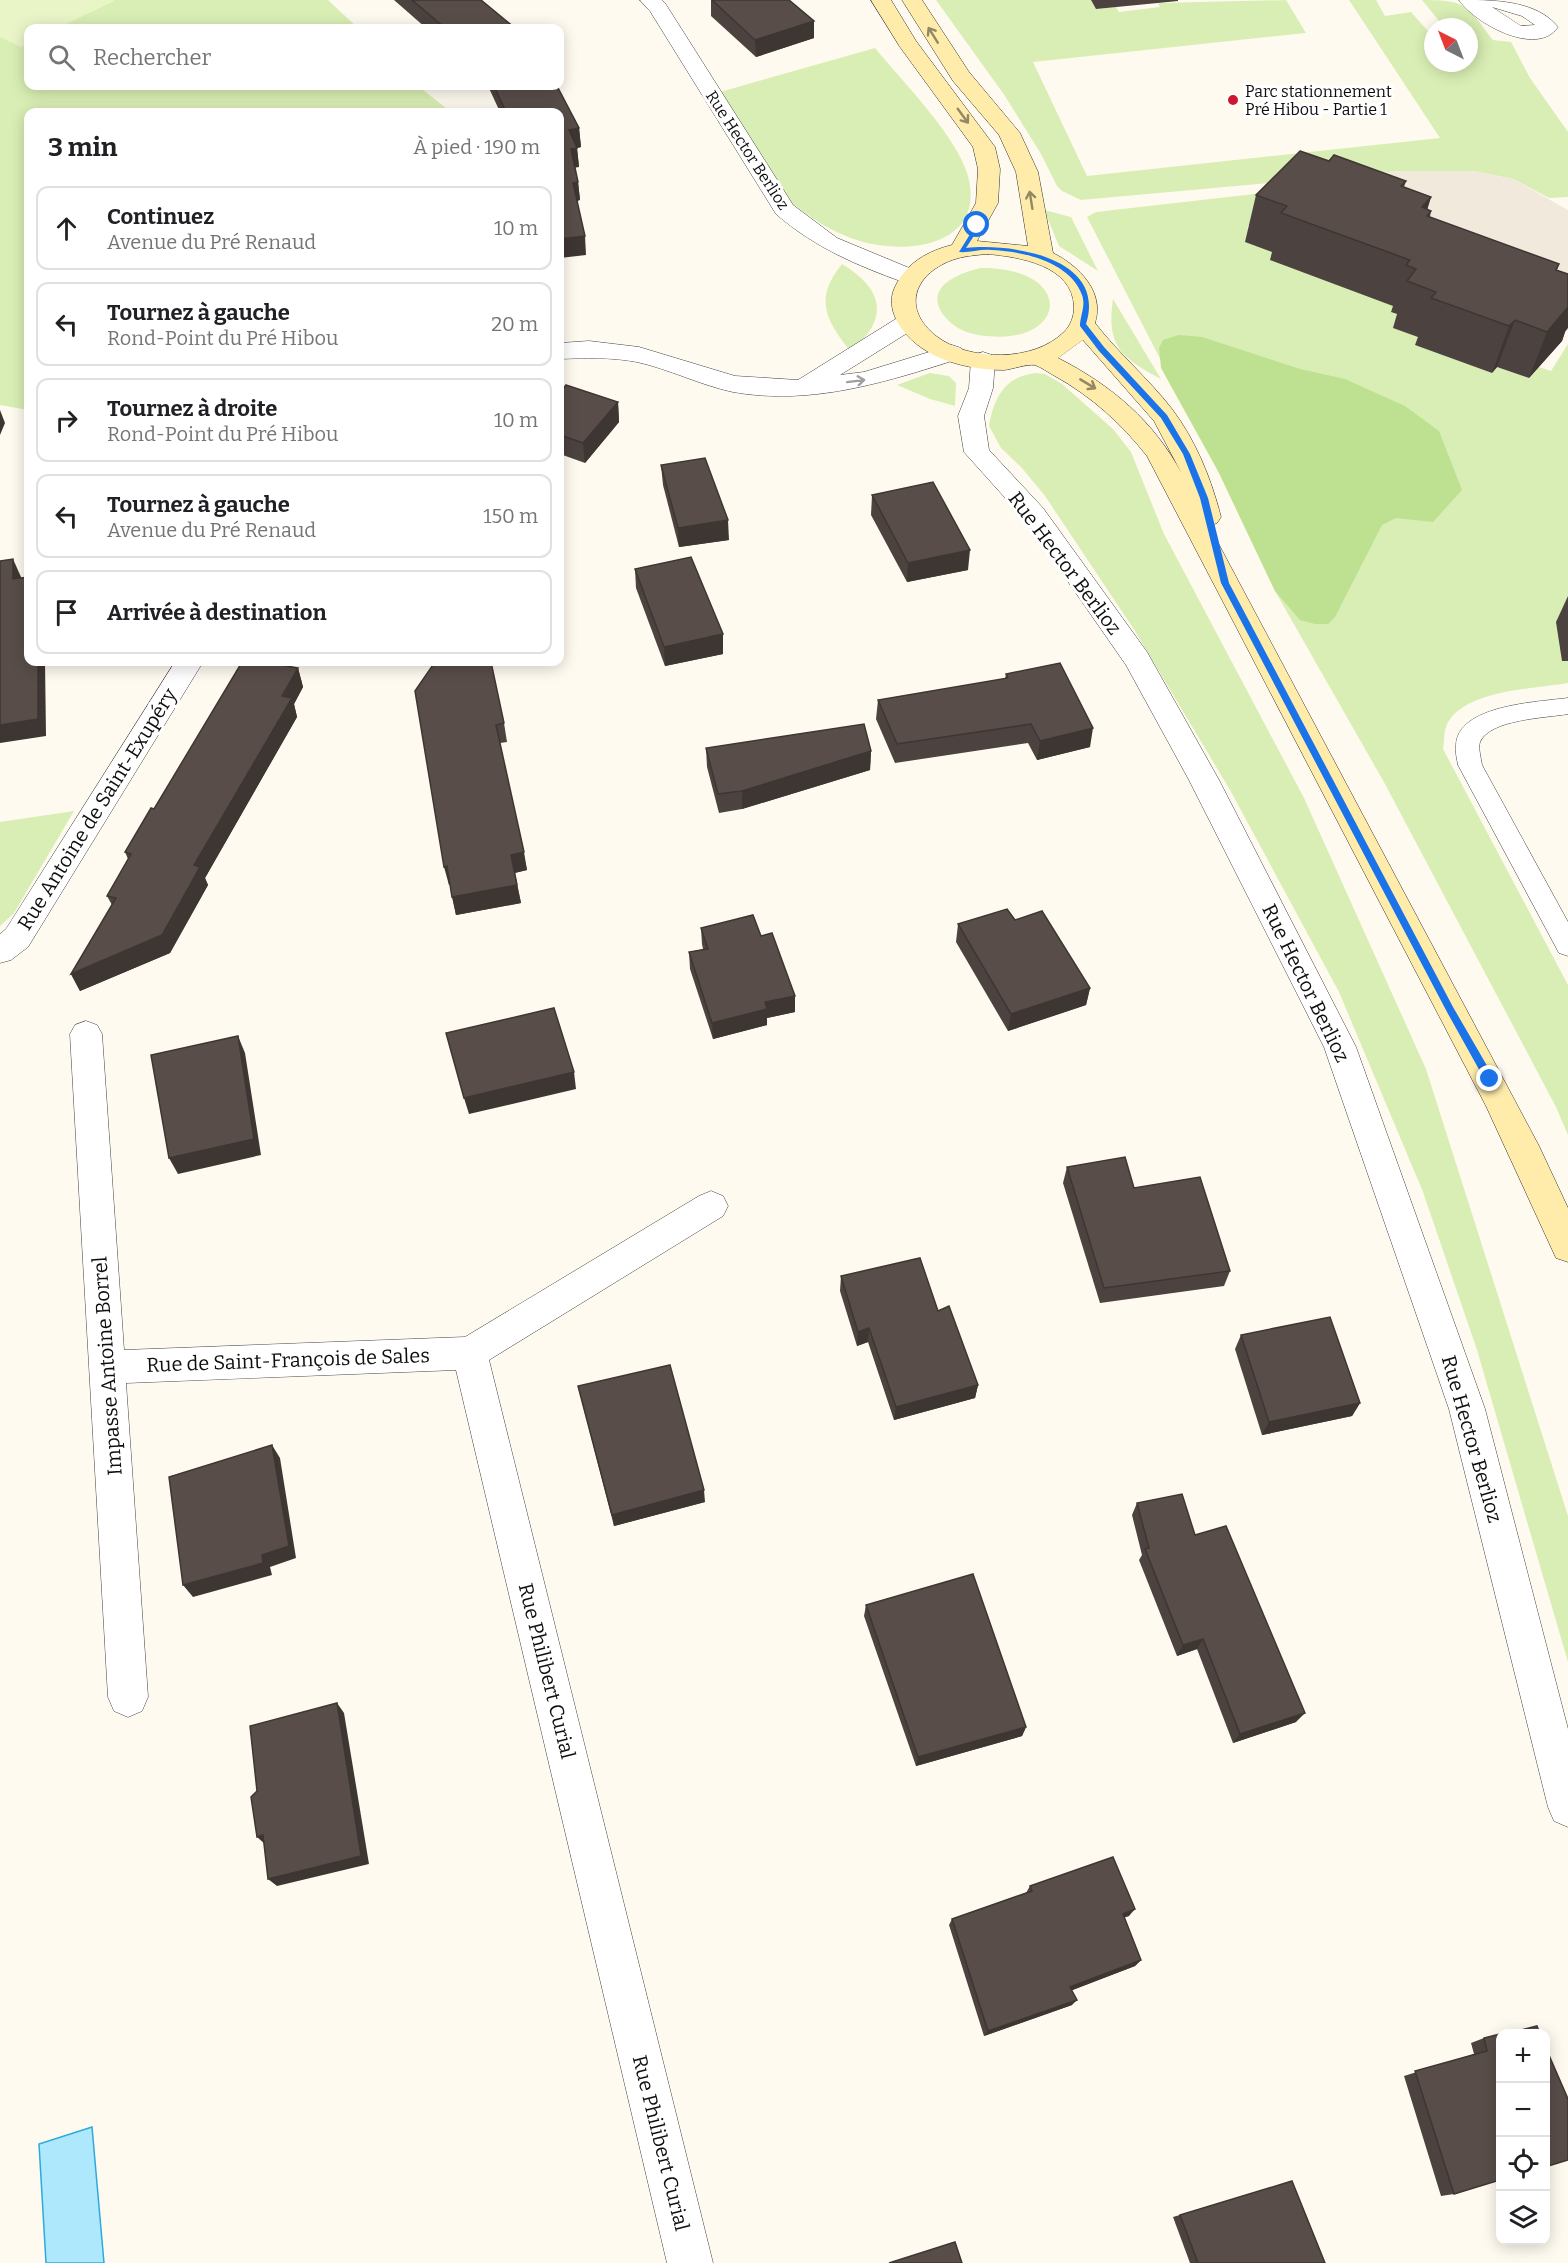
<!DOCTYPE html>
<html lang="fr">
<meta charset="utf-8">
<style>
:root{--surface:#fff;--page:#f2f2f2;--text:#202124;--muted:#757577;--line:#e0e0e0}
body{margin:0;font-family:Bitter,serif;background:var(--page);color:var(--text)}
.controls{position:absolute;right:18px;bottom:18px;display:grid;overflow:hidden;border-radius:12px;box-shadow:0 3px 15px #0003}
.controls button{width:54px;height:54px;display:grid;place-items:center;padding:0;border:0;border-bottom:2px solid var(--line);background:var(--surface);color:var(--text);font:30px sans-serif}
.compass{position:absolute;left:1424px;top:18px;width:54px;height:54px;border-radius:50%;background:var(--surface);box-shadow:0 3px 15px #0003;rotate:318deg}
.stop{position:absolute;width:18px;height:18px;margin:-14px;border:4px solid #1a73e8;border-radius:50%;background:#fff}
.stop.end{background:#1a73e8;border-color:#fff;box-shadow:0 2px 6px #0008}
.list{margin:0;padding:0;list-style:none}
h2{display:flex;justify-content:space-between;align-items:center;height:78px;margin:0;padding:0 24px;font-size:26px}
h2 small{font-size:20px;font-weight:400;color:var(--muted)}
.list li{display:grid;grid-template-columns:39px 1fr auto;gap:18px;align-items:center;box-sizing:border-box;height:84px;margin:0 12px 12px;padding:0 12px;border:2px solid var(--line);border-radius:12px}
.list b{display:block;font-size:22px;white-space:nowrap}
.list p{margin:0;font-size:20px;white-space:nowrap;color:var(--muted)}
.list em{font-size:20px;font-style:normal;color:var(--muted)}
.icon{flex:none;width:33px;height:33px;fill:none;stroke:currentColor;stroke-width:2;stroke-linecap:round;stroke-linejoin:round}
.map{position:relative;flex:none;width:1568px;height:2263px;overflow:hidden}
.search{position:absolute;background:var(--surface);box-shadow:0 3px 15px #0003;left:24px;top:24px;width:540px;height:66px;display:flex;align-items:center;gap:15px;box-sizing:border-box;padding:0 21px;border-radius:12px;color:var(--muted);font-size:22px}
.panel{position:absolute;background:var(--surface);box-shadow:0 3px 15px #0003;left:24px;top:108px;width:540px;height:558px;border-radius:12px}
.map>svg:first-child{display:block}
</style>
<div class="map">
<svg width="1568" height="2263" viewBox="0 0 1568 2263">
<rect width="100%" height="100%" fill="#fffaef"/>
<g fill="#d9eeb4">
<path d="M0 0H328L358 28H28V86H418L451 112H28V410L0 405Z"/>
<path d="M936 0H1091L1096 9 1116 7 1119 12 1160 7 1158 3 1286 0 1306 33 1033 62 1087 176 1440 138 1349 0H1376L1385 16 1411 12 1433 37V63H1469V27H1444L1422 0C1468 0 1466 5 1493 40L1511 42 1530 78 1568 132V197L1549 198 1513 179 1474 171H1401L1081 200 1062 191 1057 186 1041 154 1005 96Z"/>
<path d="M875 48C902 81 957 136 968 176 986 244 910 256 860 241 833 233 808 217 786 198 777 189 770 175 762 165 746 141 729 118 713 94Z"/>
<path d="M1273 192 1268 204 1247 228 1255 232 1276 253 1401 301 1391 312 1401 316 1421 339 1416 345 1492 373 1497 367 1529 378 1539 367 1551 371 1568 344V683C1534 689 1456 690 1445 730 1444 736 1444 743 1443 749L1568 985V1135L1556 1107 1385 784 1275 591 1219 473 1087 217 1096 212Z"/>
<path d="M1044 210 1071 217 1098 271 1059 246Z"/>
<path d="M842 264C884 289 890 320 850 351 825 319 814 298 842 264Z"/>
<path d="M980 268C1076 267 1068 345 987 336 972 335 956 330 946 318 921 289 956 274 980 268Z"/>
<path d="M1113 299 1161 379C1121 358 1106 346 1113 299Z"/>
<path d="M930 373 949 376 956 383 955 406 930 399 897 385Z"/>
<path d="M1035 373 1045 374 1062 384 1113 429 1131 452 1164 534 1304 798 1426 1069 1568 1516V1662L1477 1350 1423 1192 1339 992 1230 790 1135 631 1045 496 1021 467 1001 448 989 426C994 398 1004 377 1035 373Z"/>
<path d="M74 811 14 913 0 926V822Z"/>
</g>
<path fill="#bee191" d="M1179 335 1202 337 1300 369 1345 379 1405 406 1439 431 1462 490 1433 522 1396 518 1382 525 1335 617 1328 624H1315L1300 620 1275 591 1219 473 1161 368 1159 348 1163 340Z"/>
<path fill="#eaf5c7" d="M0 0H113L114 1 58 28H28V43L21 47 0 37Z"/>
<path fill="#f1e9dc" d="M1401 171H1474L1513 179 1568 210V311L1346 176Z"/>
<path fill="#ade8fd" stroke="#2caadc" stroke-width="1.5" d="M92 2127 104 2263H46L39 2144Z"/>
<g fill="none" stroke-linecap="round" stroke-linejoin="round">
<g stroke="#414141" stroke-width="1">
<path id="lane" d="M1568 698V714C1546 718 1490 719 1480 742 1478 748 1481 758 1482 765L1568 922V956L1559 953 1458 765C1457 759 1455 752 1456 746 1456 705 1538 702 1568 698Z"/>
</g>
<g stroke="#414141" stroke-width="1">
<g id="street">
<path d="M640 0H662L665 3 793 205 837 238 919 272 923 277 919 282 911 284 903 282C856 265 814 247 776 214L650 11Z"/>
<path d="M1459 0C1494 0 1536 0 1558 27 1537 58 1474 23 1459 0ZM1492 7 1522 16 1535 25 1521 26Z"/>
<path d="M908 315 917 317 920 322 917 327 840 375 864 372 952 345 961 348 964 353 961 358C887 382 811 406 733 392 700 385 669 369 637 362 611 357 585 358 560 359V343L589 341 639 347 735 376 798 380 899 317Z"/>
<path d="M983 352 992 355 995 360 993 388 984 416 989 450 1043 508 1147 652 1219 780 1356 1047 1485 1409 1568 1729V1827L1554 1821 1548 1807 1449 1409 1324 1047 1189 780 1126 665 1025 520 964 452 958 416 969 388 971 360 974 355Z"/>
<path d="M175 662H203L28 947 11 960 0 963V934L6 929Z"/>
<path d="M86 1021 97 1025 102 1034 124 1350 465 1337 699 1196 711 1191 723 1196 728 1206 723 1216 489 1360 713 2263H667L456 1370 126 1383 148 1697 142 1711 128 1717 114 1711 108 1697 70 1034 75 1025Z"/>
</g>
</g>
<g stroke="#303030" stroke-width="1">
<path id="secondary" d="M871 0H891L916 41 995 147 1000 169 998 203 977 241 1028 246 1016 172 999 135 953 81 902 0H922L969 72 1020 133 1038 172 1053 253C1079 266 1105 292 1095 323 1118 353 1148 378 1172 409 1196 441 1211 478 1221 517L1217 523 1209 526 1539 1146 1568 1208V1262L1556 1258 1486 1106 1147 456C1121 423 1092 397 1055 376 1049 373 1041 367 1035 365 1026 364 1013 369 1004 370 967 370 924 359 902 329 893 317 888 301 895 287 906 263 928 251 952 245L976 203 978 169 973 147 900 47ZM988 254C1019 257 1073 265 1074 307 1074 316 1071 325 1064 332 1034 362 970 362 936 336 902 309 913 275 952 260 963 256 976 255 988 254ZM1083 340 1154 421 1182 474C1154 421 1111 385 1058 358Z"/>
</g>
<use href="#lane" fill="#fff" fill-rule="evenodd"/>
<use href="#street" fill="#fff" fill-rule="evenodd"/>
<use href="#secondary" fill="#ffecaa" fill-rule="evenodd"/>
</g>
<g fill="#4c423f">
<path d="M394 0H481L515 28H426Z"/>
<path d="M711 0H789L814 21V38L756 57 711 16Z"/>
<path d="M1091 0H1178V1L1096 9Z"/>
<path d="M488 86H557L579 128 581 147 577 148 579 167H575L578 182 580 200 577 201 586 255 560 112H500Z"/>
<path d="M1329 161 1406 181 1404 187 1431 197 1427 209 1431 211 1430 217 1559 264 1557 270 1565 332 1562 341 1529 378 1497 367 1492 373 1415 345 1418 337 1393 328 1397 314 1391 312 1393 306 1270 260 1272 252 1245 242 1256 195Z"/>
<path d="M560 393 618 402 619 422 585 463 560 454Z"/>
<path d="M661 465 729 540 679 547 663 485Z"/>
<path d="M872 495 968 570 907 582 871 515Z"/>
<path d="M635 569 723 634V654L665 666 636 588Z"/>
<path d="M1568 596V661H1562L1556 622Z"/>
<path d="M298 668 303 687 294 704 297 717 205 878 208 885 170 953 80 991 71 974 112 905 107 896 128 859 125 852 154 809Z"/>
<path d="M1006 674 1090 747 1037 760 1028 743 895 763 876 719 878 700 1005 679Z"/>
<path d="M415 691 504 723 507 742 500 743 527 870 515 873 521 903 456 915 450 885H449Z"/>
<path d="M706 748 871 751 870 770 742 809 719 813 707 767Z"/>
<path d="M1015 920 1090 988 1086 1005 1008 1031 956 942 958 924Z"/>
<path d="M701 928 761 936 795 996V1012L767 1018V1025L713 1039 690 969 689 952 703 949 702 944Z"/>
<path d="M1067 1167 1134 1188 1230 1271 1224 1286 1100 1303 1063 1183Z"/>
<path d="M841 1276 938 1311 978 1385 975 1398 894 1420 868 1342 857 1346 840 1291Z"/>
<path d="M1241 1335 1360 1403 1352 1416 1262 1435 1235 1349Z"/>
<path d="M578 1386 705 1502 614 1526Z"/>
<path d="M1137 1503 1195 1535 1296 1722 1233 1743 1197 1649 1177 1656 1139 1560 1142 1555 1132 1515Z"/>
<path d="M866 1605 1026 1727 1022 1736 916 1766 864 1616Z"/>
<path d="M1030 1886 1129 1916 1124 1917 1141 1960 1135 1966 1072 1990V2005L984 2036 949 1925 952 1919 1026 1893Z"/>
<path d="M1500 2034 1454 2194 1441 2196 1404 2076 1474 2054 1471 2043 1484 2038Z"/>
<path d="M1292 2181 1325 2263H1190L1173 2217Z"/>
</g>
<g fill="#3e3633">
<path d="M814 21V38L756 57 755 40Z"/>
<path d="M579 128 581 147 577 148 579 167 573 168 569 130Z"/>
<path d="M578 182 580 200 574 201 573 183Z"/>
<path d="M1431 197 1417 244 1422 207Z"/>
<path d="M585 236 586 255 560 258V239Z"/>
<path d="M1568 307V328L1565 332 1562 341 1529 378 1547 332Z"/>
<path d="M1515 320 1497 367 1492 373 1509 326Z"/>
<path d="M618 402 619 422 585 463 583 443Z"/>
<path d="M0 410 5 423 0 435Z"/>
<path d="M728 520 729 540 679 547 678 528Z"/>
<path d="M970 550 968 570 907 582 908 563Z"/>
<path d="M13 559 21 577V596L13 579Z"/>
<path d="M723 634V654L665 666 664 647Z"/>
<path d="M38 662H45L46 736 0 743V725Z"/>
<path d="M298 668 303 687 294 704 297 717 205 878 208 885 170 953 80 991 71 974 194 865Z"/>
<path d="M1093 728 1090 747 1037 760 1040 741Z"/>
<path d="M871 751 870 770 742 809V791Z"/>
<path d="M524 852 527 870 514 873 511 855Z"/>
<path d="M447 866 451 884 449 885 444 867Z"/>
<path d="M517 885 521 903 456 915 452 897Z"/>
<path d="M1090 988 1086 1005 1008 1031 1011 1014Z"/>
<path d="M795 996V1012L767 1018V1025L713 1039 712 1023 765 1002Z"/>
<path d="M238 1036 245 1053 261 1155 178 1174 169 1158Z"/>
<path d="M574 1072 576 1089 469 1114 464 1098Z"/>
<path d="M869 1328 868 1342 857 1346 858 1332Z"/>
<path d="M978 1385 975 1398 894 1420 896 1407Z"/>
<path d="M1360 1403 1352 1416 1262 1435 1269 1422Z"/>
<path d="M272 1445 280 1458 296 1558 270 1567 272 1575 193 1597 183 1585 262 1555Z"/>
<path d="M704 1490 705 1502 614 1526 612 1515Z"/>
<path d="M1203 1639 1197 1649 1177 1656 1183 1645Z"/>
<path d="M337 1703 344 1713 369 1864 277 1886 268 1879Z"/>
<path d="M1305 1713 1296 1722 1233 1743 1240 1734Z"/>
<path d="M1026 1727 1022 1736 916 1766 918 1757Z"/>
<path d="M263 1835 266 1845 257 1837Z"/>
<path d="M1135 1909 1129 1916 1117 1920 1123 1914Z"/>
<path d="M1141 1960 1135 1966 1065 1993 1070 1987Z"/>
<path d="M1077 2000 1072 2005 984 2036 988 2031Z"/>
</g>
<g fill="#584d49" stroke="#3e3633" stroke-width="1.5">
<path d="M412 0H481L515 28H445Z"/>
<path d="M712 0H789L814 21 755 40Z"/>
<path d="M494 86H557L579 128 569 130 577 148 571 149 578 182 573 183 585 236 560 239V112H506Z"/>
<path d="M1300 151 1329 161 1334 155 1406 181 1401 186 1431 197 1422 207 1431 211 1427 216 1559 264 1556 270 1568 274V307L1547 332 1515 320 1509 326 1431 298 1436 292 1407 281 1416 269 1406 265 1410 260 1281 213 1287 206 1256 195Z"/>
<path d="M566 385 618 402 583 443 560 435V393Z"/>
<path d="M705 458 728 520 678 528 661 465Z"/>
<path d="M933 482 970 550 908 563 872 495Z"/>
<path d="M691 557 723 634 664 647 635 569Z"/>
<path d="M13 559V579L28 577V662H38V719L0 725V561Z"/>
<path d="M242 662H265L298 668 282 696 292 698 194 865 200 867 162 935 71 974 116 898 107 896 131 854 125 852 151 808 154 809Z"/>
<path d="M435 662H491L504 723 496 725 524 852 511 855 517 885 452 897 447 866 444 867 415 691Z"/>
<path d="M1060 663 1093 728 1040 741 1031 724 897 744 878 700 1008 678 1006 674Z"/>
<path d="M864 724 871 751 742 791 718 794 706 748Z"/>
<path d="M1007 909 1015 920 1042 911 1090 988 1011 1014 958 924Z"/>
<path d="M753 915 761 936 772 933 795 996 765 1002 767 1009 712 1023 689 952 708 949 701 928Z"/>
<path d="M554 1008 574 1072 464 1098 446 1033Z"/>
<path d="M238 1036 254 1139 169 1158 151 1055Z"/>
<path d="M1125 1157 1134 1188 1200 1177 1230 1271 1104 1288 1067 1167Z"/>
<path d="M920 1258 938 1311 949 1306 978 1385 896 1407 869 1328 858 1332 841 1276Z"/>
<path d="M1330 1317 1360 1403 1269 1422 1241 1335Z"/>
<path d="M670 1365 704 1490 612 1515 578 1386Z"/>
<path d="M272 1445 289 1546 262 1555 263 1563 183 1585 169 1477Z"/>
<path d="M1182 1494 1195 1535 1226 1526 1305 1713 1240 1734 1203 1639 1183 1645 1145 1549 1149 1548 1137 1503Z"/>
<path d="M973 1574 1026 1727 918 1757 866 1605Z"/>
<path d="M337 1703 361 1856 268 1879 263 1835 257 1837 251 1797 257 1791 250 1726Z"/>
<path d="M1113 1857 1135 1909 1123 1914 1141 1960 1070 1987 1077 2000 988 2031 952 1919 1032 1891 1030 1886Z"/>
<path d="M1537 2026 1540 2034H1504Z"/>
<path d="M1500 2034V2180L1454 2194 1415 2071 1487 2051 1484 2038Z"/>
<path d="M1545 2046 1568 2099V2160L1545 2167Z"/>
<path d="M1292 2181 1325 2263H1198L1180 2215Z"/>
<path d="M955 2242 962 2263H889Z"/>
</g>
<defs><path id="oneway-shaft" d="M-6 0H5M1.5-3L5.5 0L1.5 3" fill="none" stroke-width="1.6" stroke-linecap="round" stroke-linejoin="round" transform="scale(1.5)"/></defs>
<g stroke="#938864">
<use href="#oneway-shaft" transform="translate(933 35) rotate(-122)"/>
<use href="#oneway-shaft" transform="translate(963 116) rotate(54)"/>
<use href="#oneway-shaft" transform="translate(1031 200) rotate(-99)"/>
<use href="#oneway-shaft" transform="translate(1088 384) rotate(31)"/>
</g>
<use stroke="#9f9f9f" href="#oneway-shaft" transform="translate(856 381) rotate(-7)"/>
<path fill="#1a73e8" d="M977 223 981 225 966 248C1013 243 1107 258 1086 324L1104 347 1167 415 1190 454 1208 498 1229 583 1453 1007 1493 1076V1082H1486L1447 1012 1221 583 1200 498 1183 454 1161 418 1099 351 1080 326C1080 316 1086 306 1082 295 1070 261 1021 251 991 250 980 249 969 253 959 252Z"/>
<circle fill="#ce1633" stroke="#fff" stroke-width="2" cx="1233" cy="100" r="6"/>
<g text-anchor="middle" stroke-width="6" stroke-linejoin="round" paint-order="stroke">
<g font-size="16" fill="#0e0e0e" stroke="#fff" text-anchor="start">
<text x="1245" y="97">Parc stationnement<tspan x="1245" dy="18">Pré Hibou - Partie 1</tspan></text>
</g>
<g font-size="16" fill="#0e0e0e" stroke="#fff">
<text transform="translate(748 150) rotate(57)" y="6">Rue Hector Berlioz</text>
</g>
<g font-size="20" fill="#0e0e0e" stroke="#fff">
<text transform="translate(1065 563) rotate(53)" y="7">Rue Hector Berlioz</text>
<text transform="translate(97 809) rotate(-58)" y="7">Rue Antoine de Saint-Exupéry</text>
<text transform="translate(1306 983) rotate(64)" y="7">Rue Hector Berlioz</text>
<text transform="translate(288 1360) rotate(-2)" y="7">Rue de Saint-François de Sales</text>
<text transform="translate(107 1366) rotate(-94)" y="7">Impasse Antoine Borrel</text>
<text transform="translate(1472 1439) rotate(74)" y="7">Rue Hector Berlioz</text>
<text transform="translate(547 1671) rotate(76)" y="7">Rue Philibert Curial</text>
<text transform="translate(661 2143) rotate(76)" y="7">Rue Philibert Curial</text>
</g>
</g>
</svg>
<div class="controls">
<button>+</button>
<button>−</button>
<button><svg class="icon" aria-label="locate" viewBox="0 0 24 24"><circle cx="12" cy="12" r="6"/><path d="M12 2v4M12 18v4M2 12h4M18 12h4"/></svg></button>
<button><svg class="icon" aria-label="layers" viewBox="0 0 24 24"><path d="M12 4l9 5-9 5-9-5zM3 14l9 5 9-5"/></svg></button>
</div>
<svg class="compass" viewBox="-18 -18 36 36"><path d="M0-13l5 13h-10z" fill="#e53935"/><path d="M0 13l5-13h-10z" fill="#757577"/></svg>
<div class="stop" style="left:977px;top:225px"></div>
<div class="stop end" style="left:1490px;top:1079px"></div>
<div class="search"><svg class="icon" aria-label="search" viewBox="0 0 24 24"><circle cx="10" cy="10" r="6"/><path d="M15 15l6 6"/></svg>Rechercher</div>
<section class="panel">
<h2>3 min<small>À pied · 190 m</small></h2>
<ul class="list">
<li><svg class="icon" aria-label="ahead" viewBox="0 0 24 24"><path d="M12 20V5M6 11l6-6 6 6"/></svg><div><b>Continuez</b><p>Avenue du Pré Renaud</p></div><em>10 m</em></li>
<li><svg class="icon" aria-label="left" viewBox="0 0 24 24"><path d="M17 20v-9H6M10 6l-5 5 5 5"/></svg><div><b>Tournez à gauche</b><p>Rond-Point du Pré Hibou</p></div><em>20 m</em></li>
<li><svg class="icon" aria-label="right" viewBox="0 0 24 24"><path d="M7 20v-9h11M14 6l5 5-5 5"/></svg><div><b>Tournez à droite</b><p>Rond-Point du Pré Hibou</p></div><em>10 m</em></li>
<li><svg class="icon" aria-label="left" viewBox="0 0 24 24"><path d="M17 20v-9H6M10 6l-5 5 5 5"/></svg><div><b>Tournez à gauche</b><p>Avenue du Pré Renaud</p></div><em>150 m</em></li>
<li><svg class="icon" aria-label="arrive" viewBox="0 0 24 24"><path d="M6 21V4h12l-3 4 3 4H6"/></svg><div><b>Arrivée à destination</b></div></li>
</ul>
</section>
</div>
